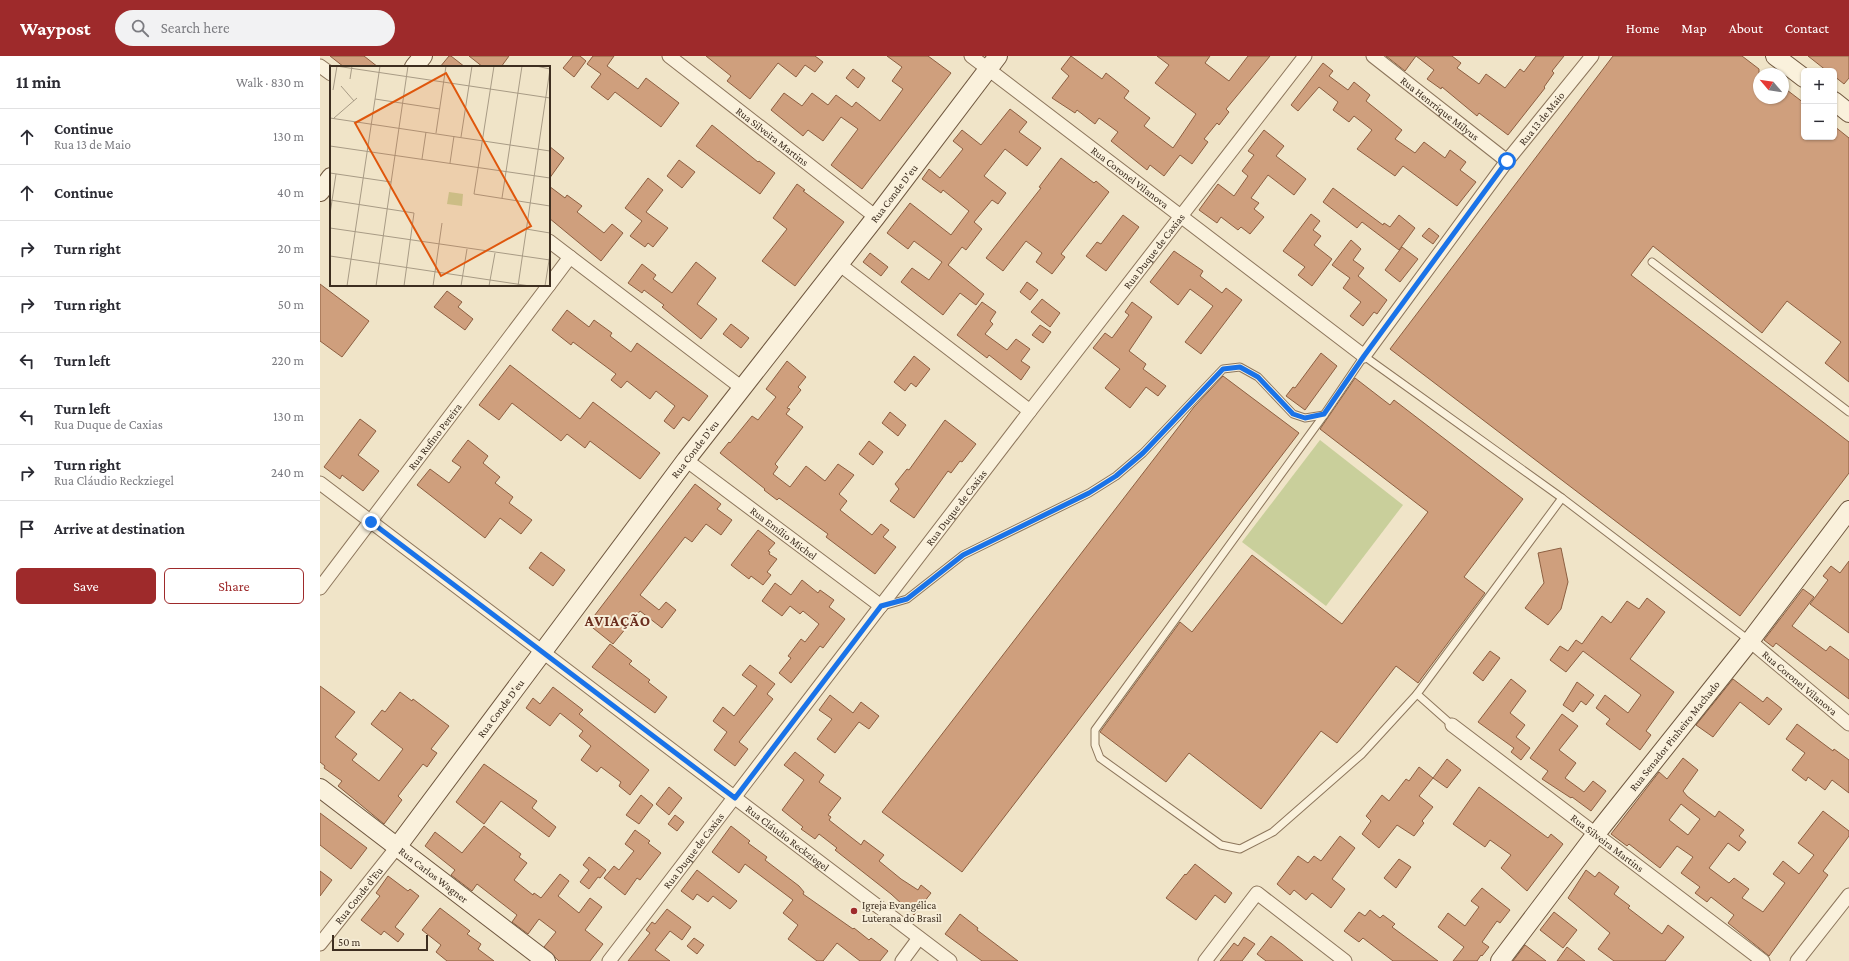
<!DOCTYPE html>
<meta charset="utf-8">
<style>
:root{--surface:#fff;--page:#f2f2f3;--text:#2b2b33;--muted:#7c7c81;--line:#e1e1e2;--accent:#9e2a2b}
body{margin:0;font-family:"Crimson Pro",serif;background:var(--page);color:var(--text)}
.controls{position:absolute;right:12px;top:12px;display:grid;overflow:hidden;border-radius:6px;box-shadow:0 1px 3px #0004}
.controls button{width:36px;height:36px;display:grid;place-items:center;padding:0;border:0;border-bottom:1px solid var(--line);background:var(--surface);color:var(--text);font:20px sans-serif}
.compass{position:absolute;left:1433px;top:12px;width:36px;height:36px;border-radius:50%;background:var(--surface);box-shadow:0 1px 3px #0004;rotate:299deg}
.scale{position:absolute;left:12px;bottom:10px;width:96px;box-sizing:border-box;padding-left:4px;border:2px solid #3d2e20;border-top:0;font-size:11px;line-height:14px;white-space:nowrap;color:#3d2e20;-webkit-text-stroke:3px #f7eed8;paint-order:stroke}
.stop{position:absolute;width:12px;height:12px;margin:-9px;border:3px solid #1a73e8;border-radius:50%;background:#fff}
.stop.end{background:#1a73e8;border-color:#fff;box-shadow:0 1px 4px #0008}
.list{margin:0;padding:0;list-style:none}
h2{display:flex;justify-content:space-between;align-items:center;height:52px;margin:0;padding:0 16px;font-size:17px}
h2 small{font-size:13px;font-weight:400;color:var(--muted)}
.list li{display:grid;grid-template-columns:26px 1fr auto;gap:12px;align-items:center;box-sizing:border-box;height:56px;padding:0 16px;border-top:1px solid var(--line)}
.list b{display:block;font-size:15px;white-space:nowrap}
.list p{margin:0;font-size:13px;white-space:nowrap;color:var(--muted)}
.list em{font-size:13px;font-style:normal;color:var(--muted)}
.actions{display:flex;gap:8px;padding:12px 16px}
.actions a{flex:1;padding:9px 0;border:1px solid var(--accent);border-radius:6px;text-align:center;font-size:14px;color:var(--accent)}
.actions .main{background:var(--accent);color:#fff}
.icon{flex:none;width:22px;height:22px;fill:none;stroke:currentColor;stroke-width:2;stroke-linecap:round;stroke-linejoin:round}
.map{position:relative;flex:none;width:1529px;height:905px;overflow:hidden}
header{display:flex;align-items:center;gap:24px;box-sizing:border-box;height:56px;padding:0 20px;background:var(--accent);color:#fff}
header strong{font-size:19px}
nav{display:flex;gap:22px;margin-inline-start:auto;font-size:14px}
.search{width:280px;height:36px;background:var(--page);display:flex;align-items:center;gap:10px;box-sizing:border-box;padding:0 14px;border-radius:22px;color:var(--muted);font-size:15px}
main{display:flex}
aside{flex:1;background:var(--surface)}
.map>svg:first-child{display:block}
</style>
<header>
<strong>Waypost</strong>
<div class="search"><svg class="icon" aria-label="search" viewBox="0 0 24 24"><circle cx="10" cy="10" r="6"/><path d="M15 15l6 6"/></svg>Search here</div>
<nav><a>Home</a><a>Map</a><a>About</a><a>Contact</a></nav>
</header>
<main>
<aside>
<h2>11 min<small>Walk · 830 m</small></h2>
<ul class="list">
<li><svg class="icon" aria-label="ahead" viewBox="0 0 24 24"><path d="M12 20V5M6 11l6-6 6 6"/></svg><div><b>Continue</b><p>Rua 13 de Maio</p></div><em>130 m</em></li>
<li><svg class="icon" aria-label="ahead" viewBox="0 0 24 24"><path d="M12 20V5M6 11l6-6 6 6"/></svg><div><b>Continue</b></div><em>40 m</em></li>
<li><svg class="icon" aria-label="right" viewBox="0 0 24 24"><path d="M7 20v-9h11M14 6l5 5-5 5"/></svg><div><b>Turn right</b></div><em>20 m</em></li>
<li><svg class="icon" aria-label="right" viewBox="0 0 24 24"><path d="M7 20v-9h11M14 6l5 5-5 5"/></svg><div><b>Turn right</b></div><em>50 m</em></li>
<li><svg class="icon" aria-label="left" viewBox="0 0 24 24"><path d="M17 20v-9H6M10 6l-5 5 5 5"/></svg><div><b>Turn left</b></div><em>220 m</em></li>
<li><svg class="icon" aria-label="left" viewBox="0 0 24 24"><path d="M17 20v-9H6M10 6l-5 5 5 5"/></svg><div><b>Turn left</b><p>Rua Duque de Caxias</p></div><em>130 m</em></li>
<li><svg class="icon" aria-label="right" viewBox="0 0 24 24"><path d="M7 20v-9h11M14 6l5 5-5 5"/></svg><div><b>Turn right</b><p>Rua Cláudio Reckziegel</p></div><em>240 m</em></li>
<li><svg class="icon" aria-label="arrive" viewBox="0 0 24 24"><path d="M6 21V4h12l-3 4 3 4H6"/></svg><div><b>Arrive at destination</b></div></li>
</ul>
<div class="actions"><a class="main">Save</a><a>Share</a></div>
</aside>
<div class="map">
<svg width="1529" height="905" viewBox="0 0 1529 905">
<rect width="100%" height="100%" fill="#f0e4c8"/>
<path fill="#c9cf9b" d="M1000 384 1083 449 1006 550 922 486Z"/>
<g fill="#cf9f7d" stroke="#8d5f41" fill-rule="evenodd">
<path d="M10 0H44L58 11H24Z"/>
<path d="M129 0H131L145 11H120Z"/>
<path d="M149 0H189L181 11H163Z"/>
<path d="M253 0H260L266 5 254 21 243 12Z"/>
<path d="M273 0H294L287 10 318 33 326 22 359 47 341 71 295 36 288 44 271 31 281 18 267 8Z"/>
<path d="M386 0H495L503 6 495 16 485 9 476 21 458 7 430 43 407 25 411 20Z"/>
<path d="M567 0H608L631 17 542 133 511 109 538 73 521 61 503 85 488 74 483 80 451 54 464 37 482 50 492 37 508 49 516 39 532 51 536 46 560 65 583 33 572 25 582 11Z"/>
<path d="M751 0 782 23 786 17 809 35 804 42 830 62 824 70 853 92 876 58 835 27 849 9 837 0H890L885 7 909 25 928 0H950L906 53 909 56 899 69 897 67 884 83 888 86 872 108 860 99 844 120 830 109 827 114 791 85 798 76 779 62 775 68 757 54 755 57 732 42 749 20 741 13Z"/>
<path d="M1066 0H1132L1141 7 1137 12 1159 28 1166 18 1185 32 1200 13 1204 16 1216 0H1244L1232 15 1234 17 1224 31 1225 32 1188 79 1159 57 1157 60 1122 31 1121 33 1107 23 1114 14 1096 0 1085 15Z"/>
<path d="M1293 0H1422L1439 13V42H1463V31L1484 47V81H1514V70L1529 82V326L1505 307 1521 286 1467 245 1442 277 1333 190 1311 219 1529 386V417L1420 560 1070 293Z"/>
<path d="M1488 0H1529V22L1524 28 1514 20V15H1507Z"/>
<path d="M1003 7 1013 15 1009 20 1028 34 1034 26 1050 39 1046 45 1082 74 1075 83 1095 97 1104 86 1125 102 1130 94 1146 106 1140 114 1156 126 1137 150 1083 110 1075 120 1037 93 1052 74 1034 60 1029 66 1013 54 1018 46 999 31 978 55 971 49Z"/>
<path d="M533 13 545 22 538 32 526 22Z"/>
<path d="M690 53 707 66 699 76 721 92 707 110 685 93 664 120 686 137 678 148 672 144 654 166 662 173 646 194 642 191 628 209 664 238 656 249 640 237 623 259 581 226 592 212 609 224 622 206 594 185 588 193 567 177 590 147 631 179 649 155 623 134 621 137 602 123 609 113 620 122 643 93 633 85 642 74 661 89Z"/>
<path d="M392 69 438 106 439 105 455 117 440 138 376 90Z"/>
<path d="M944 74 964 90 956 100 986 123 974 139 948 119 931 142 939 147 934 153 944 161 930 178 921 171 918 174 901 161 897 167 879 154 898 128 914 140 928 120 922 115 934 99 928 95Z"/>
<path d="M229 90 244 102 229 123Z"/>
<path d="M741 102 774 127 776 125 789 136 741 198 745 201 732 218 716 206 722 197 706 185 683 215 666 202 721 132 719 131Z"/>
<path d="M359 104 375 116 362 132 347 120Z"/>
<path d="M328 122 343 134 326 156 348 172 333 191 328 187 325 191 310 180 322 165 305 152Z"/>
<path d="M477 128 485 134 483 135 524 166 475 230 442 205 467 173 453 162Z"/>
<path d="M229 130 245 142 247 139 262 150 257 156 284 177 292 168 303 177 281 205 229 162Z"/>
<path d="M1013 132 1063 169 1064 167 1070 171 1079 159 1095 172 1079 194 1042 166 1037 172 1003 146Z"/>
<path d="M991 158 1000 165 993 174 1001 180 994 189 1012 203 992 230 978 219 985 211 963 195Z"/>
<path d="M803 159 819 171 786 215 766 200 777 186 781 188Z"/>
<path d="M1109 172 1119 180 1113 188 1102 180Z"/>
<path d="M1031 184 1041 193 1033 204 1044 212 1038 220 1067 244 1057 258 1054 256 1043 270 1030 260 1041 246 1023 232 1030 222 1012 209Z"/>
<path d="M1082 191 1098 203 1080 226 1065 214Z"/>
<path d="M854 195 883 215 880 220 902 237 906 232 922 244 881 298 865 286 893 250 870 233 858 249 830 226Z"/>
<path d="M550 197 568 211 561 220 543 206Z"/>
<path d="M376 206 396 222 377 248 397 263 381 283 342 251 344 249 324 234 322 237 308 227 322 208 336 219 333 223 352 237Z"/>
<path d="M707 226 718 234 710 244 700 236Z"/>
<path d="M0 228 49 265 22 301 0 285Z"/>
<path d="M127 235 142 246 138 251 153 263 145 274 114 251Z"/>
<path d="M722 243 740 257 730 271 711 256Z"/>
<path d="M662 246 676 256 670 265 673 268 665 278 687 294 696 283 710 293 701 305 710 311 701 324 669 299 667 302 637 279Z"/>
<path d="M812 246 832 261 809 295 826 308 823 313 846 330 838 340 826 331 810 352 785 332 800 313 773 292 785 277 792 282 809 259 805 256Z"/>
<path d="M247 254 269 271 274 264 292 277 290 280 311 296 317 287 388 340 369 365 363 361 354 373 344 365 355 350 336 335 330 343 307 325 301 332 291 324 296 318 253 286 251 289 232 274Z"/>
<path d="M411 268 429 282 421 292 403 278Z"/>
<path d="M720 269 731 276 723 287 712 279Z"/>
<path d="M1001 297 1017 310 985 354 966 340 973 331 975 332Z"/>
<path d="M594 300 610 313 596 331 591 327 585 335 574 326Z"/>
<path d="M467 305 486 321 478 331 481 334 467 352 470 353 466 358 483 371 455 408 458 411 453 418 470 431 486 410 505 425 518 408 534 419 519 438 527 445 520 454 552 479 561 468 569 474 563 481 576 491 555 518 506 481 508 478 459 442 457 444 444 434 445 433 400 397 409 386 410 387 432 360 438 364 456 341 446 333Z"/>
<path d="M190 309 260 363 273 346 340 397 320 423 270 385 265 392 247 378 241 385 192 347 179 364 159 349Z"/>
<path d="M903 320 979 377 642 816 562 756 874 351Z"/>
<path d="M1035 322 1070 349 1074 344 1203 443 1144 521 1165 537 1098 627 1076 610 1017 687 1001 675 941 753 869 697 846 726 780 676 860 566 872 576 932 499 1022 568 1108 456 1000 373Z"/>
<path d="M570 356 586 369 578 380 562 367Z"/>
<path d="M40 363 56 375 38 399 59 415 43 435 22 419 20 423 4 411Z"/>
<path d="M625 364 656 388 642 406 640 405 631 417 628 415 594 462 570 445 579 433 575 428 587 413 589 414Z"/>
<path d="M148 384 168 400 163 407 180 421 175 427 193 441 189 447 212 464 201 478 180 462 165 482 97 429 110 413 129 427 141 411 132 405Z"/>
<path d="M549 385 563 396 553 409 539 398Z"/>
<path d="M375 428 401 448 397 453 412 464 401 479 386 468 372 486 365 481 320 539 339 554 346 546 356 554 342 572 320 555 293 588 268 568Z"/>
<path d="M438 474 455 487 448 495 450 496 449 498 457 503 447 516 451 519 443 529 431 520 429 523 411 509Z"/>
<path d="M1241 492 1248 526 1241 553 1228 569 1205 552 1224 527 1218 497Z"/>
<path d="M221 496 245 514 233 530 209 512Z"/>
<path d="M1529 505V577L1490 548 1508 524 1503 520 1511 510 1520 517Z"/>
<path d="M482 524 498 537 500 534 514 544 509 551 525 563 503 592 500 590 471 627 459 617 471 602 468 600 481 583 485 586 499 568 483 555 480 558 470 550 462 560 442 545 455 527 471 539Z"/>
<path d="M1483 533 1494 541 1472 570 1506 595 1510 590 1529 604V643L1456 587 1453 591 1444 584Z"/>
<path d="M1327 542 1345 556 1310 603 1354 636 1326 675 1331 679 1320 694 1286 668 1290 663 1276 652 1285 639 1308 657 1321 639 1263 595 1246 616 1230 604 1240 590 1248 595 1256 584 1262 588 1282 560 1291 567 1307 545 1319 553Z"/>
<path d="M290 588 312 605 309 608 330 624 328 626 347 641 335 657 272 611Z"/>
<path d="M1170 595 1180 602 1163 625 1153 617Z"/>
<path d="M430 609 455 628 447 638 453 643 419 686 428 693 415 710 394 694 407 676 393 665 403 651 414 660 437 630 422 619Z"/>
<path d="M1191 623 1206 635 1190 657 1205 669 1196 681 1210 692 1201 704 1191 696 1194 692 1158 666Z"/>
<path d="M1413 623 1443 646 1447 641 1462 653 1449 669 1420 646 1393 681 1376 669Z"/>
<path d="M1257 626 1274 639 1266 649 1261 645 1253 656 1243 649Z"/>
<path d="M0 630 35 656 15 681 37 698 32 704 59 725 83 693 51 668 62 654 65 656 80 636 92 645 93 643 129 670 111 693 117 697 107 711 103 708 78 740 82 744 64 768 18 730 22 725 4 712 5 710 0 706Z"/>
<path d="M233 631 263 654 259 658 329 714 310 739 299 730 301 726 281 711 277 716 261 704 271 690 259 680 263 675 240 657 230 670 206 652 213 642 220 648Z"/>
<path d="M510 639 533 657 541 646 559 660 549 673 539 666 515 697 497 683 512 663 499 654Z"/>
<path d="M1242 658 1258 670 1239 694 1256 707 1245 722 1264 736 1273 725 1286 735 1271 755 1252 741 1251 742 1222 723 1228 715 1210 702Z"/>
<path d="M1477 668 1513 695 1514 693 1529 704V737L1512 724 1505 734 1488 721 1486 725 1472 714 1485 697 1466 683Z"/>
<path d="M475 696 504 719 499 726 521 742 508 759 511 761 509 764 541 789 544 784 564 799 559 805 581 823 598 834 601 829 611 837 594 859 571 838 515 794 517 792 499 778 495 783 481 773 483 771 462 754 484 724 464 709Z"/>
<path d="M1363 702 1378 714 1363 735 1367 740 1395 761 1399 755 1424 774 1419 780 1426 786 1419 795 1408 787 1389 812 1409 827 1414 822 1429 833 1422 842 1443 856 1465 827 1453 818 1463 805 1479 818 1494 799 1478 787 1503 755 1529 775V780L1503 815 1508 819 1449 900 1408 867 1414 859 1391 841 1387 846 1375 837 1380 831 1361 817 1373 801 1357 790 1340 812 1309 788 1307 790 1291 778 1339 716 1347 723ZM1361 748 1380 763 1368 779 1349 764Z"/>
<path d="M1127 703 1141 714 1127 732 1113 722Z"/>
<path d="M164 708 217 745 212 752 236 771 229 781 181 745 164 768 136 746Z"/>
<path d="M1099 711 1113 722 1099 740 1113 751 1102 765 1104 767 1094 780 1077 769 1059 792 1042 778 1051 765 1046 760 1062 739 1069 745 1086 723 1089 725Z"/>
<path d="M349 731 362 742 349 759 336 748Z"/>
<path d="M1159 731 1228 782 1231 778 1243 788 1207 835 1181 812 1191 799 1170 784 1165 791 1133 768Z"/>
<path d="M321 739 333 749 319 768 306 759Z"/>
<path d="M0 757 47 792 31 813 0 789Z"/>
<path d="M355 759 364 766 357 775 348 768Z"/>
<path d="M164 770 201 798 199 801 207 807 194 824 213 839 214 837 221 842 240 818 249 825 238 840 259 857 270 842 282 851 265 874 283 888 270 905H239L224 891 236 876 219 863 208 878 192 866 197 859 157 828 152 835 131 819 135 814 105 790 115 776 142 797Z"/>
<path d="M411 770 430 785 428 787 447 801 445 804 479 830 484 836 483 838 533 873 534 872 549 884 551 882 568 895 560 905H540L517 887 503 905H497L468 883 478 869 463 857 473 844 425 808 419 817 392 796Z"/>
<path d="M315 774 330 785 328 787 341 797 320 824 317 822 305 839 284 822 294 810 299 814 314 795 305 788Z"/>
<path d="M1020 780 1035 792 1012 823 1025 833 1011 852 992 837 986 844 974 834 970 839 957 828 978 800 988 807 994 800 1001 805Z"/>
<path d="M269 801 286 814 280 822 278 821 269 833 260 826 269 814 263 809Z"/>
<path d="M1079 803 1091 811 1076 832 1064 822Z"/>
<path d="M875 808 912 837 905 847 895 839 876 864 846 842 865 818 866 819Z"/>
<path d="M377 814 417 845 410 853 393 840 388 846 377 838 373 844 361 835Z"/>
<path d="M1266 814 1275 821 1279 816 1299 831 1294 838 1310 850 1308 852 1342 878 1348 869 1364 881 1345 905H1294L1278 893 1290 877 1248 842Z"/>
<path d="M0 815 12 824 0 840Z"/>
<path d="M68 820 88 835 90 833 99 840 75 871 84 878 78 886 64 875 61 879 41 864 60 840 56 837Z"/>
<path d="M1162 832 1190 854 1180 867 1177 865 1162 886 1169 891 1162 900 1161 899 1157 905H1133L1144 891 1118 871 1128 857 1145 870 1159 851 1151 845Z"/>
<path d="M120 852 150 875 147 878 161 888 158 893 174 905H127L116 896 121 889 102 874Z"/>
<path d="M347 853 371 871 362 884 350 875 335 894 350 905H308L330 877 326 874 332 866 335 868Z"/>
<path d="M1050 854 1060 862 1063 859 1075 868 1072 871 1118 905H1073L1043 882 1039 886 1024 875 1039 856 1045 860Z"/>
<path d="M1234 856 1257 874 1243 892 1220 874Z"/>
<path d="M640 858 658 872 657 874 698 905H662L625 878Z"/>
<path d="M951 880 962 888 983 905H946L937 898Z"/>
<path d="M924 881 935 888 922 905H900L914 887 918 890Z"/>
<path d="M374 882 384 889 377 898 367 890Z"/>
<path d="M1205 889 1226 905H1193Z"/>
<path d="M1247 891 1265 905H1237Z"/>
</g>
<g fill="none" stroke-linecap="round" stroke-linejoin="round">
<g stroke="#8d765c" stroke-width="9">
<g id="lane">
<path d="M1332 206 1529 356"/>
<path d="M563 550 587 543 643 499 769 437 796 420 823 397 903 313 920 311 938 321 973 358 985 362 1004 359"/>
<path d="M1097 638 1042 698 953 776 920 793 901 789 780 702 775 689V674L1004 359 1044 300 1242 442 1430 585"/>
<path d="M1132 669 1097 638 1242 442"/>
</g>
</g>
<g stroke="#8d765c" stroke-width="15">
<g id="street">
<path id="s1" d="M349 0 556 161"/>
<path id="s2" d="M651 0 1044 300 1187 105 1272 0"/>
<path id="s3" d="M1053 0 1187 105"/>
<path d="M0 10 11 18"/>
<path d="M229 185 422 332"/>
<path d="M519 208 710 355"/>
<path d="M229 229 250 201"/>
<path id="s4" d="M366 404 561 550"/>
<path id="s5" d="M0 427 630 905"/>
<path id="s6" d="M0 532 229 229"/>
<path id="s7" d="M1430 585 1529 668"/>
<path id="s8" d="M1132 669 1443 905"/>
<path id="s9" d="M0 888 77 791"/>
<path id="s10" d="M289 905 710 355 985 0"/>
<path d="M582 905 599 882"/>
<path d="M885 905 937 837 1025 905"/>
<path d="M1477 905 1529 839"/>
</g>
</g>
<g stroke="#6f573f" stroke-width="20">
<g id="secondary">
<path d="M1455 0 1484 22"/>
<path d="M94 11 103 0"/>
<path d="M1514 45 1529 57"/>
<path d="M0 136 11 121"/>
<path id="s11" d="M0 732 226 905"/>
<path id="s12" d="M77 791 366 404 556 161 678 0"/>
<path id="s13" d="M1180 905 1276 778 1430 585 1529 454"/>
</g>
</g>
<use href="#lane" stroke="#faf1dc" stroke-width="7"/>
<use href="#street" stroke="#faf1dc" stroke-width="13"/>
<use href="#secondary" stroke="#faf1dc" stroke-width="18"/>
</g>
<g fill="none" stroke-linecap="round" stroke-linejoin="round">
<path stroke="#1a73e8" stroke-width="5" d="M51 466 415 742 561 550 587 543 643 499 769 437 796 420 823 397 903 313 920 311 938 321 973 358 985 362 1004 358 1044 300 1187 105"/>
</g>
<circle fill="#9e2a2b" stroke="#f7eed8" stroke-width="1.5" cx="534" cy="855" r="4"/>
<g text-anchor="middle" stroke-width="4" stroke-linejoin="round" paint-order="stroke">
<g font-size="11" fill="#3d2e20" stroke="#f7eed8">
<text dy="4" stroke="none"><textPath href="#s3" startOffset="85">Rua Henrrique Milyus</textPath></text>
<text dy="4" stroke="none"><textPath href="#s2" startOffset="791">Rua 13 de Maio</textPath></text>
<text dy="4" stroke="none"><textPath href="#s1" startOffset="131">Rua Silveira Martins</textPath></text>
<text dy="4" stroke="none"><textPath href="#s2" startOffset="200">Rua Coronel Vilanova</textPath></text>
<text dy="4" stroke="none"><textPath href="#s12" startOffset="821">Rua Conde D'eu</textPath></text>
<text dy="4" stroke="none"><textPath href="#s10" startOffset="895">Rua Duque de Caxias</textPath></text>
<text dy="4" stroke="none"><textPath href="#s6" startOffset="190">Rua Rufino Pereira</textPath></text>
<text dy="4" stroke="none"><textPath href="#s12" startOffset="497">Rua Conde D'eu</textPath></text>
<text dy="4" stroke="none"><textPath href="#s10" startOffset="571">Rua Duque de Caxias</textPath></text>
<text dy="4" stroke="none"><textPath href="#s4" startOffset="122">Rua Emílio Michel</textPath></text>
<text dy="4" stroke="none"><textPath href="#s7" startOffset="65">Rua Coronel Vilanova</textPath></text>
<text dy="4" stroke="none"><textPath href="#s12" startOffset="173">Rua Conde D'eu</textPath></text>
<text dy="4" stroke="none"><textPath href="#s13" startOffset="285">Rua Senador Pinheiro Machado</textPath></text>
<text dy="4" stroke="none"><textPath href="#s5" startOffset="587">Rua Cláudio Reckziegel</textPath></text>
<text dy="4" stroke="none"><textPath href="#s8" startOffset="195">Rua Silveira Martins</textPath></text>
<text dy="4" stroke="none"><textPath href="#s10" startOffset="139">Rua Duque de Caxias</textPath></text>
<text dy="4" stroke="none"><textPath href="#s11" startOffset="143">Rua Carlos Wagner</textPath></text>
<text dy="4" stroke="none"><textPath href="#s9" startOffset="62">Rua Conde d'Eu</textPath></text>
</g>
<g font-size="11" fill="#3d2e20" stroke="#f7eed8" text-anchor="start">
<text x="542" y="853">Igreja Evangélica<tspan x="542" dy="13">Luterana do Brasil</tspan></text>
</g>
<g font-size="15" font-weight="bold" letter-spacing="1" fill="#6b2e1e" stroke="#f7eed8">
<text x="298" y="570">AVIAÇÃO</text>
</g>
</g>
<g transform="translate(10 10)">
<rect width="220" height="220" fill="#f0e4c8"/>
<path d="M119 126 133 128 132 140 117 138Z" fill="#c9cf9b"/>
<path fill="none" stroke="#a89b85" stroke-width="1" d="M6 0 220 32M164 0 144 128 220 140M206 0 220 3M20 13 22 0M11 20 24 35M3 24 7 0M45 33 110 43M0 52 220 85M4 52 27 32M106 67 116 0M131 71 142 0M0 80 220 112M92 93 96 66M120 97 124 70M0 107 61 116M172 132 192 0M0 134 84 147 74 220M0 148 6 108M0 162 220 194M196 163 220 167M0 190 200 220M17 220 50 0M46 220 78 0M103 220 112 157M131 220 137 183M159 220 165 187M188 220 220 3M215 220 220 188"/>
<path fill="#df570d" fill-opacity="0.15" stroke="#df570d" stroke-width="2" d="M116 7 201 160 111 210 25 57Z"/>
<rect width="220" height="220" fill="none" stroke="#3d2e20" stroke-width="2"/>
</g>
</svg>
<div class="controls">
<button>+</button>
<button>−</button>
</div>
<svg class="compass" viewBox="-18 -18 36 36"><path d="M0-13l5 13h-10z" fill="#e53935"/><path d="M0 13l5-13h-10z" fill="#7c7c81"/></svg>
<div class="scale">50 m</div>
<div class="stop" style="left:1187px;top:105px"></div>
<div class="stop end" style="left:51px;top:466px"></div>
</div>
</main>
